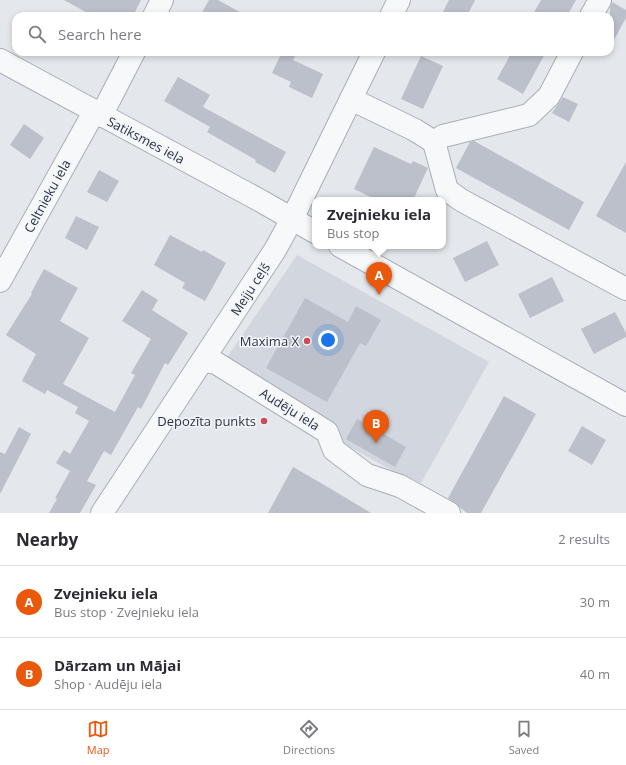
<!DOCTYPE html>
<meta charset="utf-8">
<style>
:root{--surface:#fff;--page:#f2f2f3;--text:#2b2b33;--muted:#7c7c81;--line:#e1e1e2;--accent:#ea580c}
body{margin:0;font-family:"Open Sans",sans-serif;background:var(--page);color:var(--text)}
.you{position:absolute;left:328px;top:340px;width:14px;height:14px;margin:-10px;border:3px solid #fff;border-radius:50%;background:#1a73e8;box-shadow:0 0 0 6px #1a73e833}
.badge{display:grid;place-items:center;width:26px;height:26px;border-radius:50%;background:var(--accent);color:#fff;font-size:13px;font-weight:700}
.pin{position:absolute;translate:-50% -33px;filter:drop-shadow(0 1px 2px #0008)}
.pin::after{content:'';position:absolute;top:21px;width:14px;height:12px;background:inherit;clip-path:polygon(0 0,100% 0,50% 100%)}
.popup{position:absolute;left:312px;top:197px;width:134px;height:52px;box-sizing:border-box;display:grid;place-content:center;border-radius:8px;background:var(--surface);filter:drop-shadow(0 1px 3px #0005);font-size:13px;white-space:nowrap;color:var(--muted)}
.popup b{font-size:15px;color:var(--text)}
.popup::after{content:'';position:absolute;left:50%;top:100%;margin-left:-8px;border:8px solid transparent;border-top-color:var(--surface)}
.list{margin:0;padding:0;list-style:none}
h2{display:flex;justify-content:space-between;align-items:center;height:52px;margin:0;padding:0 16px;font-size:17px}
h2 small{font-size:13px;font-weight:400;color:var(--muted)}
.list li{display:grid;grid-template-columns:26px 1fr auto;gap:12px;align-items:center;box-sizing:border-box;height:72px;padding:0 16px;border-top:1px solid var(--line)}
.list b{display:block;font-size:15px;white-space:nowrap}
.list p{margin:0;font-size:13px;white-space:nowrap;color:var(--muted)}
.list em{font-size:13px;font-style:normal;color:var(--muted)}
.icon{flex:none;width:22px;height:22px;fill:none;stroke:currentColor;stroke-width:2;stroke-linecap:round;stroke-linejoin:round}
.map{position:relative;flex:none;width:626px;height:513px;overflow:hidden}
.search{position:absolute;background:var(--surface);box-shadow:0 2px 6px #0003;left:12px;right:12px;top:12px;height:44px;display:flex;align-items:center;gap:10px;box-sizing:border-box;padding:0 14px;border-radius:12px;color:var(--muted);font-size:15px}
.sheet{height:196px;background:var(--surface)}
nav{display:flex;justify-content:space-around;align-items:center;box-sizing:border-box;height:56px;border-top:1px solid var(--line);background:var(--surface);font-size:11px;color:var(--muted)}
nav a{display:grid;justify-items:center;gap:2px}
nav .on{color:var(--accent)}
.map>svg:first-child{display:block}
</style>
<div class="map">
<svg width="626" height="513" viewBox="0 0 626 513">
<rect width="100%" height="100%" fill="#e4e7ec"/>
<path fill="#d2d6de" d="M297 255 489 362 421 483 389 469 217 372Z"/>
<g fill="#bbc0ca">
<path d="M64 0H141L133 16H93Z"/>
<path d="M209 0H218L247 16H200Z"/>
<path d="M449 0H475L467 16H441Z"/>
<path d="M541 0H576L567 16H532Z"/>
<path d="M612 2 626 10V18L610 47V8Z"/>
<path d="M282 52H297L293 60 323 74 312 98 289 87 291 82 272 73Z"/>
<path d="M512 52H546L523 94 497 79Z"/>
<path d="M421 56 443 66 423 109 401 99Z"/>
<path d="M178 77 210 95 203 107 286 152 275 173 255 162 256 160 207 132 210 127 164 101Z"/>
<path d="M563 97 578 104 569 122 552 113Z"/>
<path d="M24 124 44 138 30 159 10 145Z"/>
<path d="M474 141 584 202 569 230 456 168 470 142Z"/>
<path d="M374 147 411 164 413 161 428 168 413 200H377L354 189Z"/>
<path d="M626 162V233L596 216Z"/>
<path d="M99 170 119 181 107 202 87 192Z"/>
<path d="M76 216 99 227 87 250 65 238Z"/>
<path d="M170 235 202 252 203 250 226 263 205 301 182 288 185 283 154 265Z"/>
<path d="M487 241 499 265 465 282 453 258Z"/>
<path d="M44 269 78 288 60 321 89 338 63 384 115 412 135 375 131 373 151 339 122 321 142 290 158 300 152 310 188 333 168 365 165 363 141 409 138 407 111 455 104 451 87 481 96 485 80 513H49L57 499 55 498 70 471 56 463 64 450 70 454 89 421 75 413 78 407 47 390 45 394 22 381 36 354 6 335 32 294 31 293Z"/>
<path d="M552 277 564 301 530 318 518 294Z"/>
<path d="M305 298 348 322 356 306 381 320 366 346 360 343 327 402 266 368Z"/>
<path d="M615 312 626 333V337L594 354 581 329Z"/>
<path d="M504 396 536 414 481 513H467L448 498Z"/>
<path d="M357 419 406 447 395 467 346 439Z"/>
<path d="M582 426 606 440 592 465 568 451Z"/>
<path d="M19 427 31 434 0 494V452L5 454Z"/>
<path d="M293 467 326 486 371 513H268Z"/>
</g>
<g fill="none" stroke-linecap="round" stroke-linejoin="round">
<g stroke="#a9aeb7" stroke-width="24">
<g id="minor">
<path d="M154 16 162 0"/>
<path d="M391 16 399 0"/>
<path d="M591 16 600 0"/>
<path d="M0 60 261 201 315 232"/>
<path d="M351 99 415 130 434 142 443 136 529 115 549 96 572 52"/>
<path d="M101 116 134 52"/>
<path d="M434 142 447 190 461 200 626 289"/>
<path d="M340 246 626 405"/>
<path d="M0 281 94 112"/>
<path d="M204 361 216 363 327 432 334 450 367 475 400 486 449 513"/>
<path d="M102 513 275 250 292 219 374 52"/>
</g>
</g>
<use href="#minor" stroke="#f7f8fa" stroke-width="22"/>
</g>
<g fill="#d1495b" stroke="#f4f6f9" stroke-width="1.5">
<circle cx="307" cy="341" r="4"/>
<circle cx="264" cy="421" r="4"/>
</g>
<g text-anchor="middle" stroke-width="3" stroke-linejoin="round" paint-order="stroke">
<g font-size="13" fill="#2b3445" stroke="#f4f6f9">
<text transform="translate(146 140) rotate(28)" y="5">Satiksmes iela</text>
<text transform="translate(47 196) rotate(-61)" y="5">Celtnieku iela</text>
<text transform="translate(250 289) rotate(-57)" y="5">Meiju ceļš</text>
<text transform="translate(290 409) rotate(32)" y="5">Audēju iela</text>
</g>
<g font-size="13" fill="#2b3445" stroke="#f4f6f9" text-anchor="end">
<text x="299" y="346">Maxima X</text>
<text x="256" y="426">Depozīta punkts</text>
</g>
</g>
</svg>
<div class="you"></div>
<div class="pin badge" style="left:379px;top:295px">A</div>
<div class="popup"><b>Zvejnieku iela</b>Bus stop</div>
<div class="pin badge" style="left:376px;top:443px">B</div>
<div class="search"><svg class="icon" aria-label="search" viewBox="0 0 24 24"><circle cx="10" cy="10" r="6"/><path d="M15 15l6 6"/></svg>Search here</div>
</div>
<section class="sheet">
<h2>Nearby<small>2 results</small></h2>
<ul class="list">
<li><span class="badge">A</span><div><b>Zvejnieku iela</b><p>Bus stop · Zvejnieku iela</p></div><em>30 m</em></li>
<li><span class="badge">B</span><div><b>Dārzam un Mājai</b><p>Shop · Audēju iela</p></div><em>40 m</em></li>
</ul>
</section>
<nav>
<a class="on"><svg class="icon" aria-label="map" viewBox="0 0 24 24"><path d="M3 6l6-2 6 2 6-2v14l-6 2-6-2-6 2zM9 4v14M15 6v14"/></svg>Map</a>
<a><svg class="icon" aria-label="directions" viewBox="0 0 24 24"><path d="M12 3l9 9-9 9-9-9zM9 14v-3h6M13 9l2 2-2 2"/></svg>Directions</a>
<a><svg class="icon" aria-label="saved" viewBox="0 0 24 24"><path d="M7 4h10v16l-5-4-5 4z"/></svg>Saved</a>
</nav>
